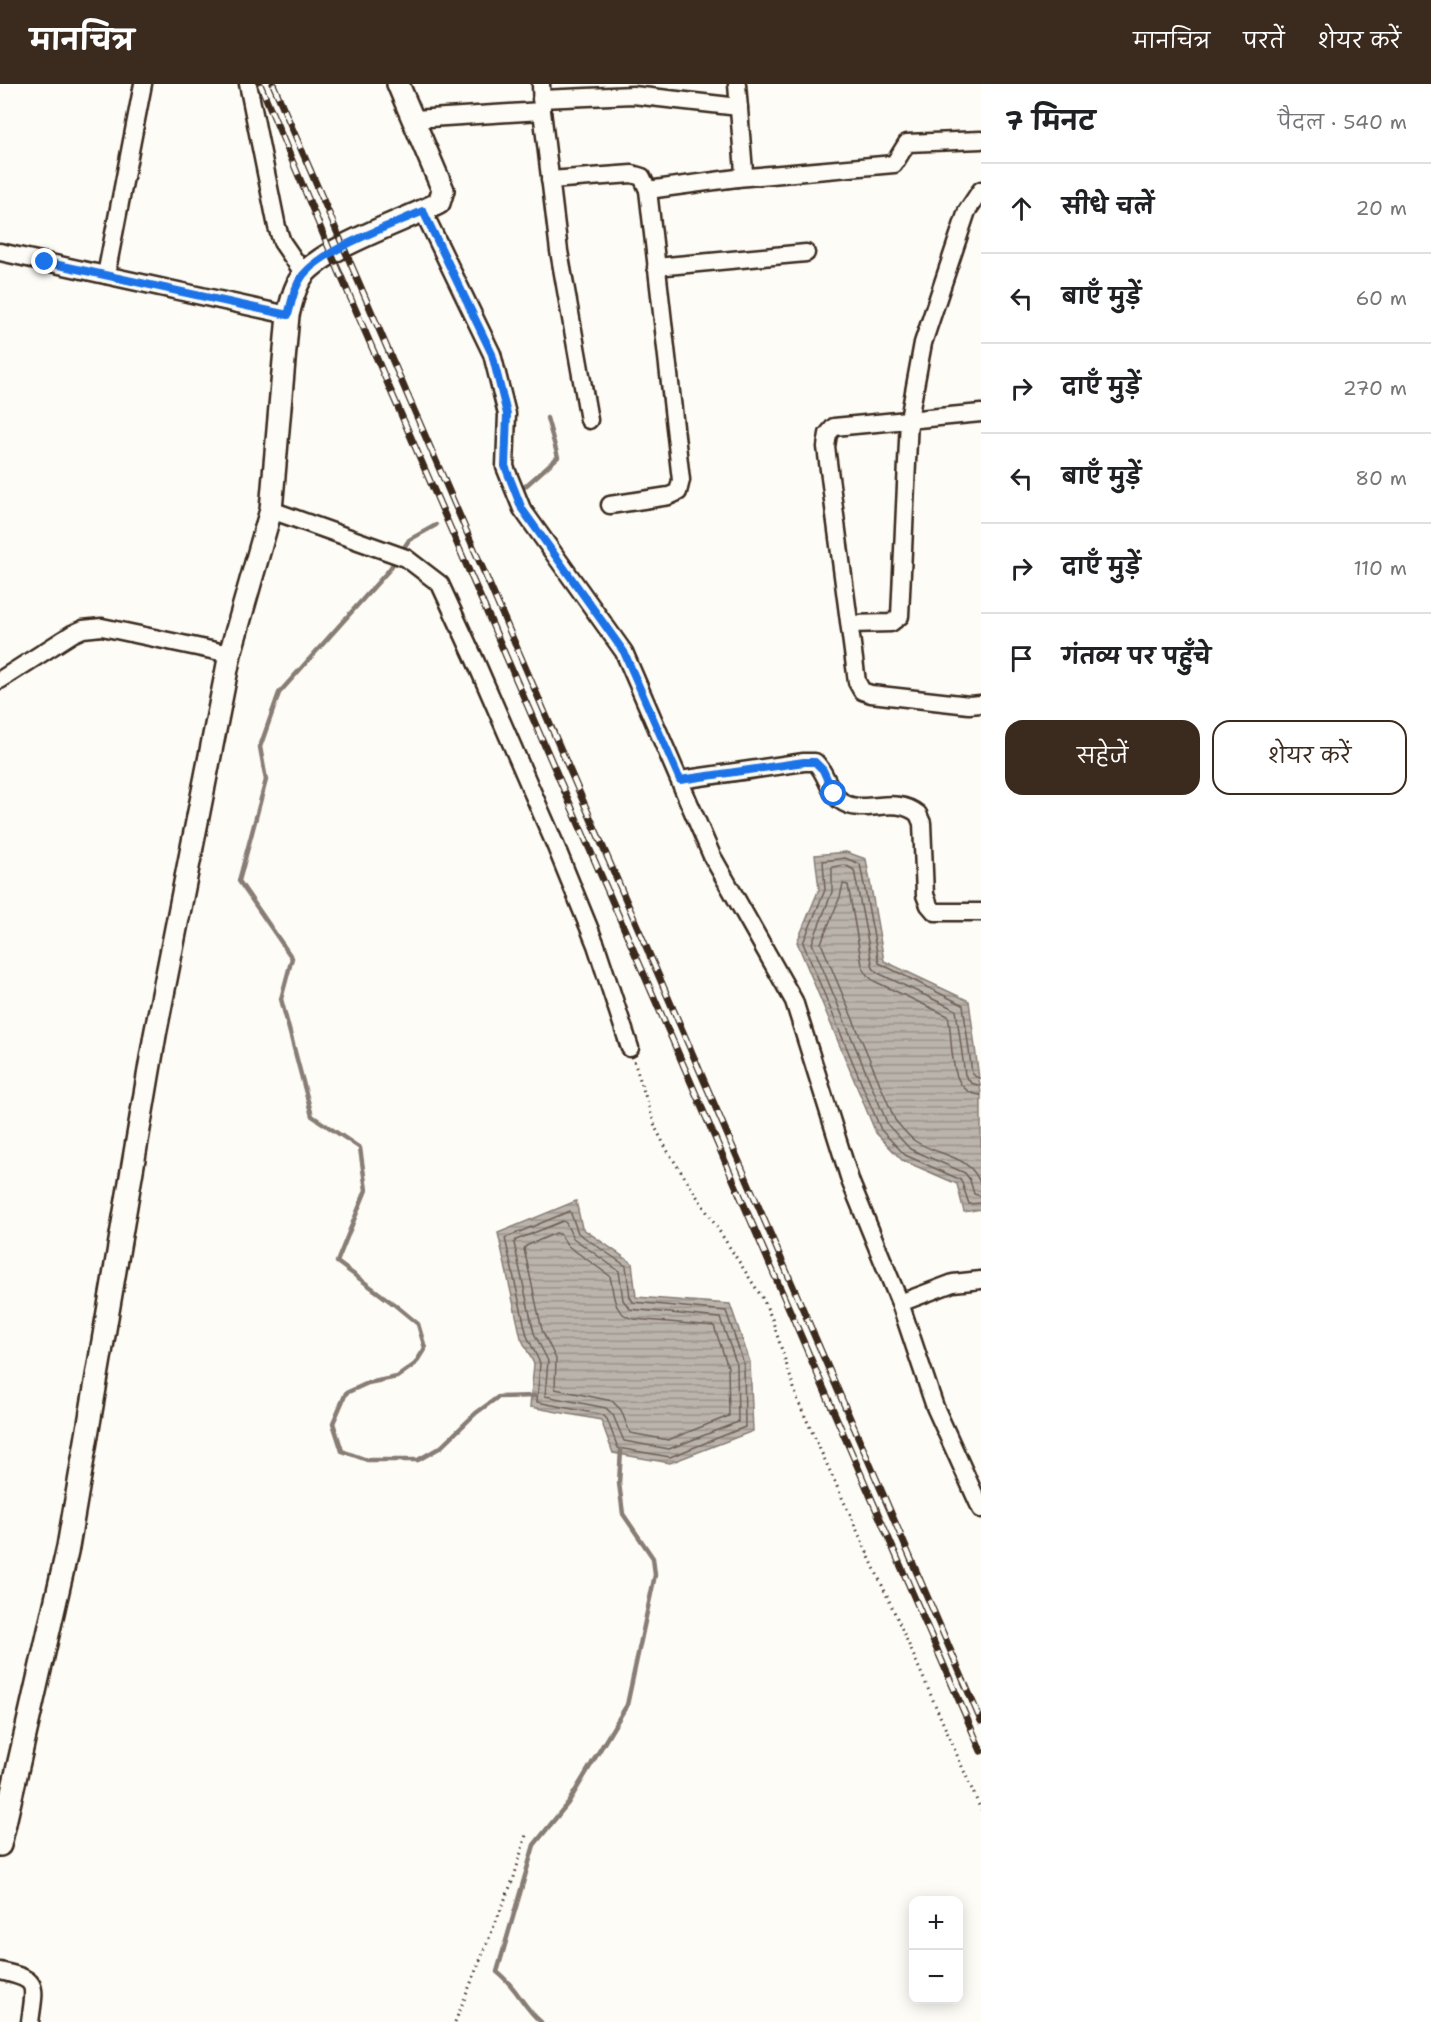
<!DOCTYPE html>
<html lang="hi">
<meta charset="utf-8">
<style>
:root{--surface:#fff;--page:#f6f6f6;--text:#202124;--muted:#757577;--line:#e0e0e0;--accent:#3b2a1e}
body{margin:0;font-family:"Shantell Sans","Playpen Sans Deva",sans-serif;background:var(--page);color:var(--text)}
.controls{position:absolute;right:18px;bottom:18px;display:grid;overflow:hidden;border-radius:12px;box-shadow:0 3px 15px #0003}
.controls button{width:54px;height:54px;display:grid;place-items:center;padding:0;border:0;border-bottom:2px solid var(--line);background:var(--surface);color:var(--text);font:30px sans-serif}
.stop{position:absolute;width:18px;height:18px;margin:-14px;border:4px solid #1a73e8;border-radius:50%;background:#fff}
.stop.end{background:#1a73e8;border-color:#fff;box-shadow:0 2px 6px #0008}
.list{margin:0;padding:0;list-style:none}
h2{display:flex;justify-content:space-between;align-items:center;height:78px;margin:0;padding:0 24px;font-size:26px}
h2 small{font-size:20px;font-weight:400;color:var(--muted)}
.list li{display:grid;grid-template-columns:39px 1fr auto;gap:18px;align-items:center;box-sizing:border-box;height:90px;padding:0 24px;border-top:2px solid var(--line)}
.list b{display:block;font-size:22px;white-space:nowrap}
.list em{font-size:20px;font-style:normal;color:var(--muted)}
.actions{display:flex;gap:12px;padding:18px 24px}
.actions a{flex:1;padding:14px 0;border:2px solid var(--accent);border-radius:18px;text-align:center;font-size:21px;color:var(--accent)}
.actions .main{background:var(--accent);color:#fff}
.icon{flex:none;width:33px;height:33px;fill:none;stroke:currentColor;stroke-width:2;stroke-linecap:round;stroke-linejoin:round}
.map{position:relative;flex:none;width:981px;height:1938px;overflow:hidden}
header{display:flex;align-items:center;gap:36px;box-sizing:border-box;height:84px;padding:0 30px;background:var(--accent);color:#fff}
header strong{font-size:28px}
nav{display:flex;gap:33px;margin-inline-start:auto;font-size:21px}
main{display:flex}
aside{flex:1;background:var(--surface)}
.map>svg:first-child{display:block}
</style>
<header>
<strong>मानचित्र</strong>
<nav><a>मानचित्र</a><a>परतें</a><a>शेयर करें</a></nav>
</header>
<main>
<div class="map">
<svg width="981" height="1938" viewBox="0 0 981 1938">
<defs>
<pattern id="water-rules" width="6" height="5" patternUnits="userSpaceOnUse" patternTransform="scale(1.5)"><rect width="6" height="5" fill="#bbb4ad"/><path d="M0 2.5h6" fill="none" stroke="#99938c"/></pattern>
</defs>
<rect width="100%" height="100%" fill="#fdfcf7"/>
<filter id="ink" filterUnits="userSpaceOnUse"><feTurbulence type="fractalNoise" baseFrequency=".0167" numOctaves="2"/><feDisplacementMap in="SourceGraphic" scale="12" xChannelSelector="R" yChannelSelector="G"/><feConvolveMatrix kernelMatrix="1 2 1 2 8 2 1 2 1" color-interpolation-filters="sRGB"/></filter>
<g filter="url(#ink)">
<g fill="url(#water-rules)" stroke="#887d74" stroke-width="1.5">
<path d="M846 768 866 775 884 877 969 917 981 1010V1125L964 1128 957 1100 902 1076 876 1049 797 858 819 805 815 771Z"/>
<path d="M576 1117 582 1144 632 1179 636 1213 730 1220 750 1278 753 1347 670 1379 613 1369 601 1336 530 1323 534 1280 521 1254 498 1149Z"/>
</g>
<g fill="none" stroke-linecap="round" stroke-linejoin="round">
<g stroke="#6e6157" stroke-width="1.5">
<path d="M981 994 976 993 972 989 963 921 879 879 860 780 845 774 823 777 825 806 803 859 881 1046 905 1071 961 1096 969 1120 981 1119"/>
<path d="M981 1002 971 999 965 991 956 926 878 889 873 884 854 786 845 781 832 783V808L812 859 888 1041 910 1065 965 1089 970 1096 974 1110 981 1112"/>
<path d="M981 1011C946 1009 954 957 948 932L874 897 867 891 862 881 848 801 843 800 840 813 821 859 895 1036C901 1043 908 1052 915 1057 939 1073 972 1070 981 1102"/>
<path d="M570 1127 578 1149 626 1182 630 1213 633 1218 726 1227 744 1280 745 1343 670 1373 618 1364 607 1335 603 1331 537 1318 540 1279 527 1252 505 1154Z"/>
<path d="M563 1137 566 1139 573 1154 619 1187 623 1216 630 1225 720 1234 737 1281 738 1338 669 1365 624 1357 613 1331 606 1324 545 1312 548 1277 534 1249 514 1159 516 1156Z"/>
<path d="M556 1149 560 1150 568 1162 610 1192C614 1210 612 1230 634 1235L714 1242 728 1283 729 1332 668 1356 630 1349 621 1326 612 1317 555 1305 556 1275 542 1246 524 1165 526 1162Z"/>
</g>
<g stroke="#887d74" stroke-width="4.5">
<path d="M520 407 558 373 547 334"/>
<path d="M436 441 409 456 389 486 279 609 260 663 266 696 239 797 292 874 281 915 312 1032 360 1064 366 1106 337 1178 395 1221 418 1240 425 1264 415 1280 397 1293 368 1299 346 1309 333 1339 342 1367 367 1376H418L441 1363 476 1329 498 1313 535 1312"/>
<path d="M541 1938C522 1922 517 1903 497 1888L534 1761 568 1719 627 1621 655 1491 653 1474 623 1430 619 1399 621 1366"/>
</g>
<g stroke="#3b2a1e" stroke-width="21">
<g id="minor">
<path d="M248 0 277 143 282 158 304 190"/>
<path d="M541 0 542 27 559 167 589 336"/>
<path d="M541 15 633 11 739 23"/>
<path d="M414 35 542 27"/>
<path d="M737 94 894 80 907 59 981 56"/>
<path d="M550 96 632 90 642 93 648 106 681 396 678 408 669 412 610 421"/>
<path d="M648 106 737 94 744 88 737 0"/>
<path d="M423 127 492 270 507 330 505 383 522 425 624 568 712 772 794 917 851 1099 900 1219 935 1323 981 1425"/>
<path d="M0 168 288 231"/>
<path d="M656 183 806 169"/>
<path d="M106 191 143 0"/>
<path d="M981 329 834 343 828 350 826 363 857 598 862 607 871 610 969 621 981 620"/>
<path d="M271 426 406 474 440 500 475 576 554 758 596 861 630 964"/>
<path d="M850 540 891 539 900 532 909 335 923 259 967 127 981 106"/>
<path d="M0 596 72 550 83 545 102 543 230 570"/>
<path d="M680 696 804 678H815C827 689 828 708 841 717 862 733 894 710 918 730L922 739 925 811 929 821 935 828H981"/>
<path d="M900 1219 953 1199 981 1196"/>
<path d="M0 1887C40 1896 35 1900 30 1938"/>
</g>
</g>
<g stroke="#3b2a1e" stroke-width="26">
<path id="tertiary" d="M0 1761 68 1463 155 951 230 570 271 426 288 231C292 217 294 203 303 191 325 163 404 137 439 119L443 106 398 0"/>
</g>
<g stroke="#3b2a1e" stroke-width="3" stroke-dasharray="1.5 4.5" stroke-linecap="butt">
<path d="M634 977 656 1045 667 1066 763 1215 772 1235 798 1317 902 1545 981 1726"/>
<path d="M455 1938 514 1793 526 1751"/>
</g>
<use href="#minor" stroke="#fdfcf7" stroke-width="16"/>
<use href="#tertiary" stroke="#fdfcf7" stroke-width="21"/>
<g stroke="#3b2a1e" stroke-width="7">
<g id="rail">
<path d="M260 0 331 169 981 1667"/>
<path d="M273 0 981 1637"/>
</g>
</g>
<use href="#rail" stroke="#fdfcf7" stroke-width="4.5" stroke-dasharray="14" stroke-linecap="butt"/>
</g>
</g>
<g fill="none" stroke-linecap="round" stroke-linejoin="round" filter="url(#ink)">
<path stroke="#1a73e8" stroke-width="8" d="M45 178 288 231C292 217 294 203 303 191 325 164 390 142 423 127L492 270 507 330 505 382 522 425 624 568 680 696 804 678H815L823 686 834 710"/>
</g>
</svg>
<div class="controls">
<button>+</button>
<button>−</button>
</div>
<div class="stop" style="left:834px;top:710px"></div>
<div class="stop end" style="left:45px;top:178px"></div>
</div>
<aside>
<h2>7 मिनट<small>पैदल · 540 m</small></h2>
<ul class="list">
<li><svg class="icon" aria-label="ahead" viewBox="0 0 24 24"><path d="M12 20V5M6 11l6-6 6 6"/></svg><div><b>सीधे चलें</b></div><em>20 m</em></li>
<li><svg class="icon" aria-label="left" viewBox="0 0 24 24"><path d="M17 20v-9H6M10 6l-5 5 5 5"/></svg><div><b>बाएँ मुड़ें</b></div><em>60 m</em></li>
<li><svg class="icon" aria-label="right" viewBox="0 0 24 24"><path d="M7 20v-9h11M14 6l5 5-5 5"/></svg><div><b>दाएँ मुड़ें</b></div><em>270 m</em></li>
<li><svg class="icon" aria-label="left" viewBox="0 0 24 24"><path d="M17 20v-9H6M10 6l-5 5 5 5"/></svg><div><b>बाएँ मुड़ें</b></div><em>80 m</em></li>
<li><svg class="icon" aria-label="right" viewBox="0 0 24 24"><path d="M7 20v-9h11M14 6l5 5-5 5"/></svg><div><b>दाएँ मुड़ें</b></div><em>110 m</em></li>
<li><svg class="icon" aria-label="arrive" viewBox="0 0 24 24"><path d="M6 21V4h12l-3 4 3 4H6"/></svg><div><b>गंतव्य पर पहुँचे</b></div></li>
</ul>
<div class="actions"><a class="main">सहेजें</a><a>शेयर करें</a></div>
</aside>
</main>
